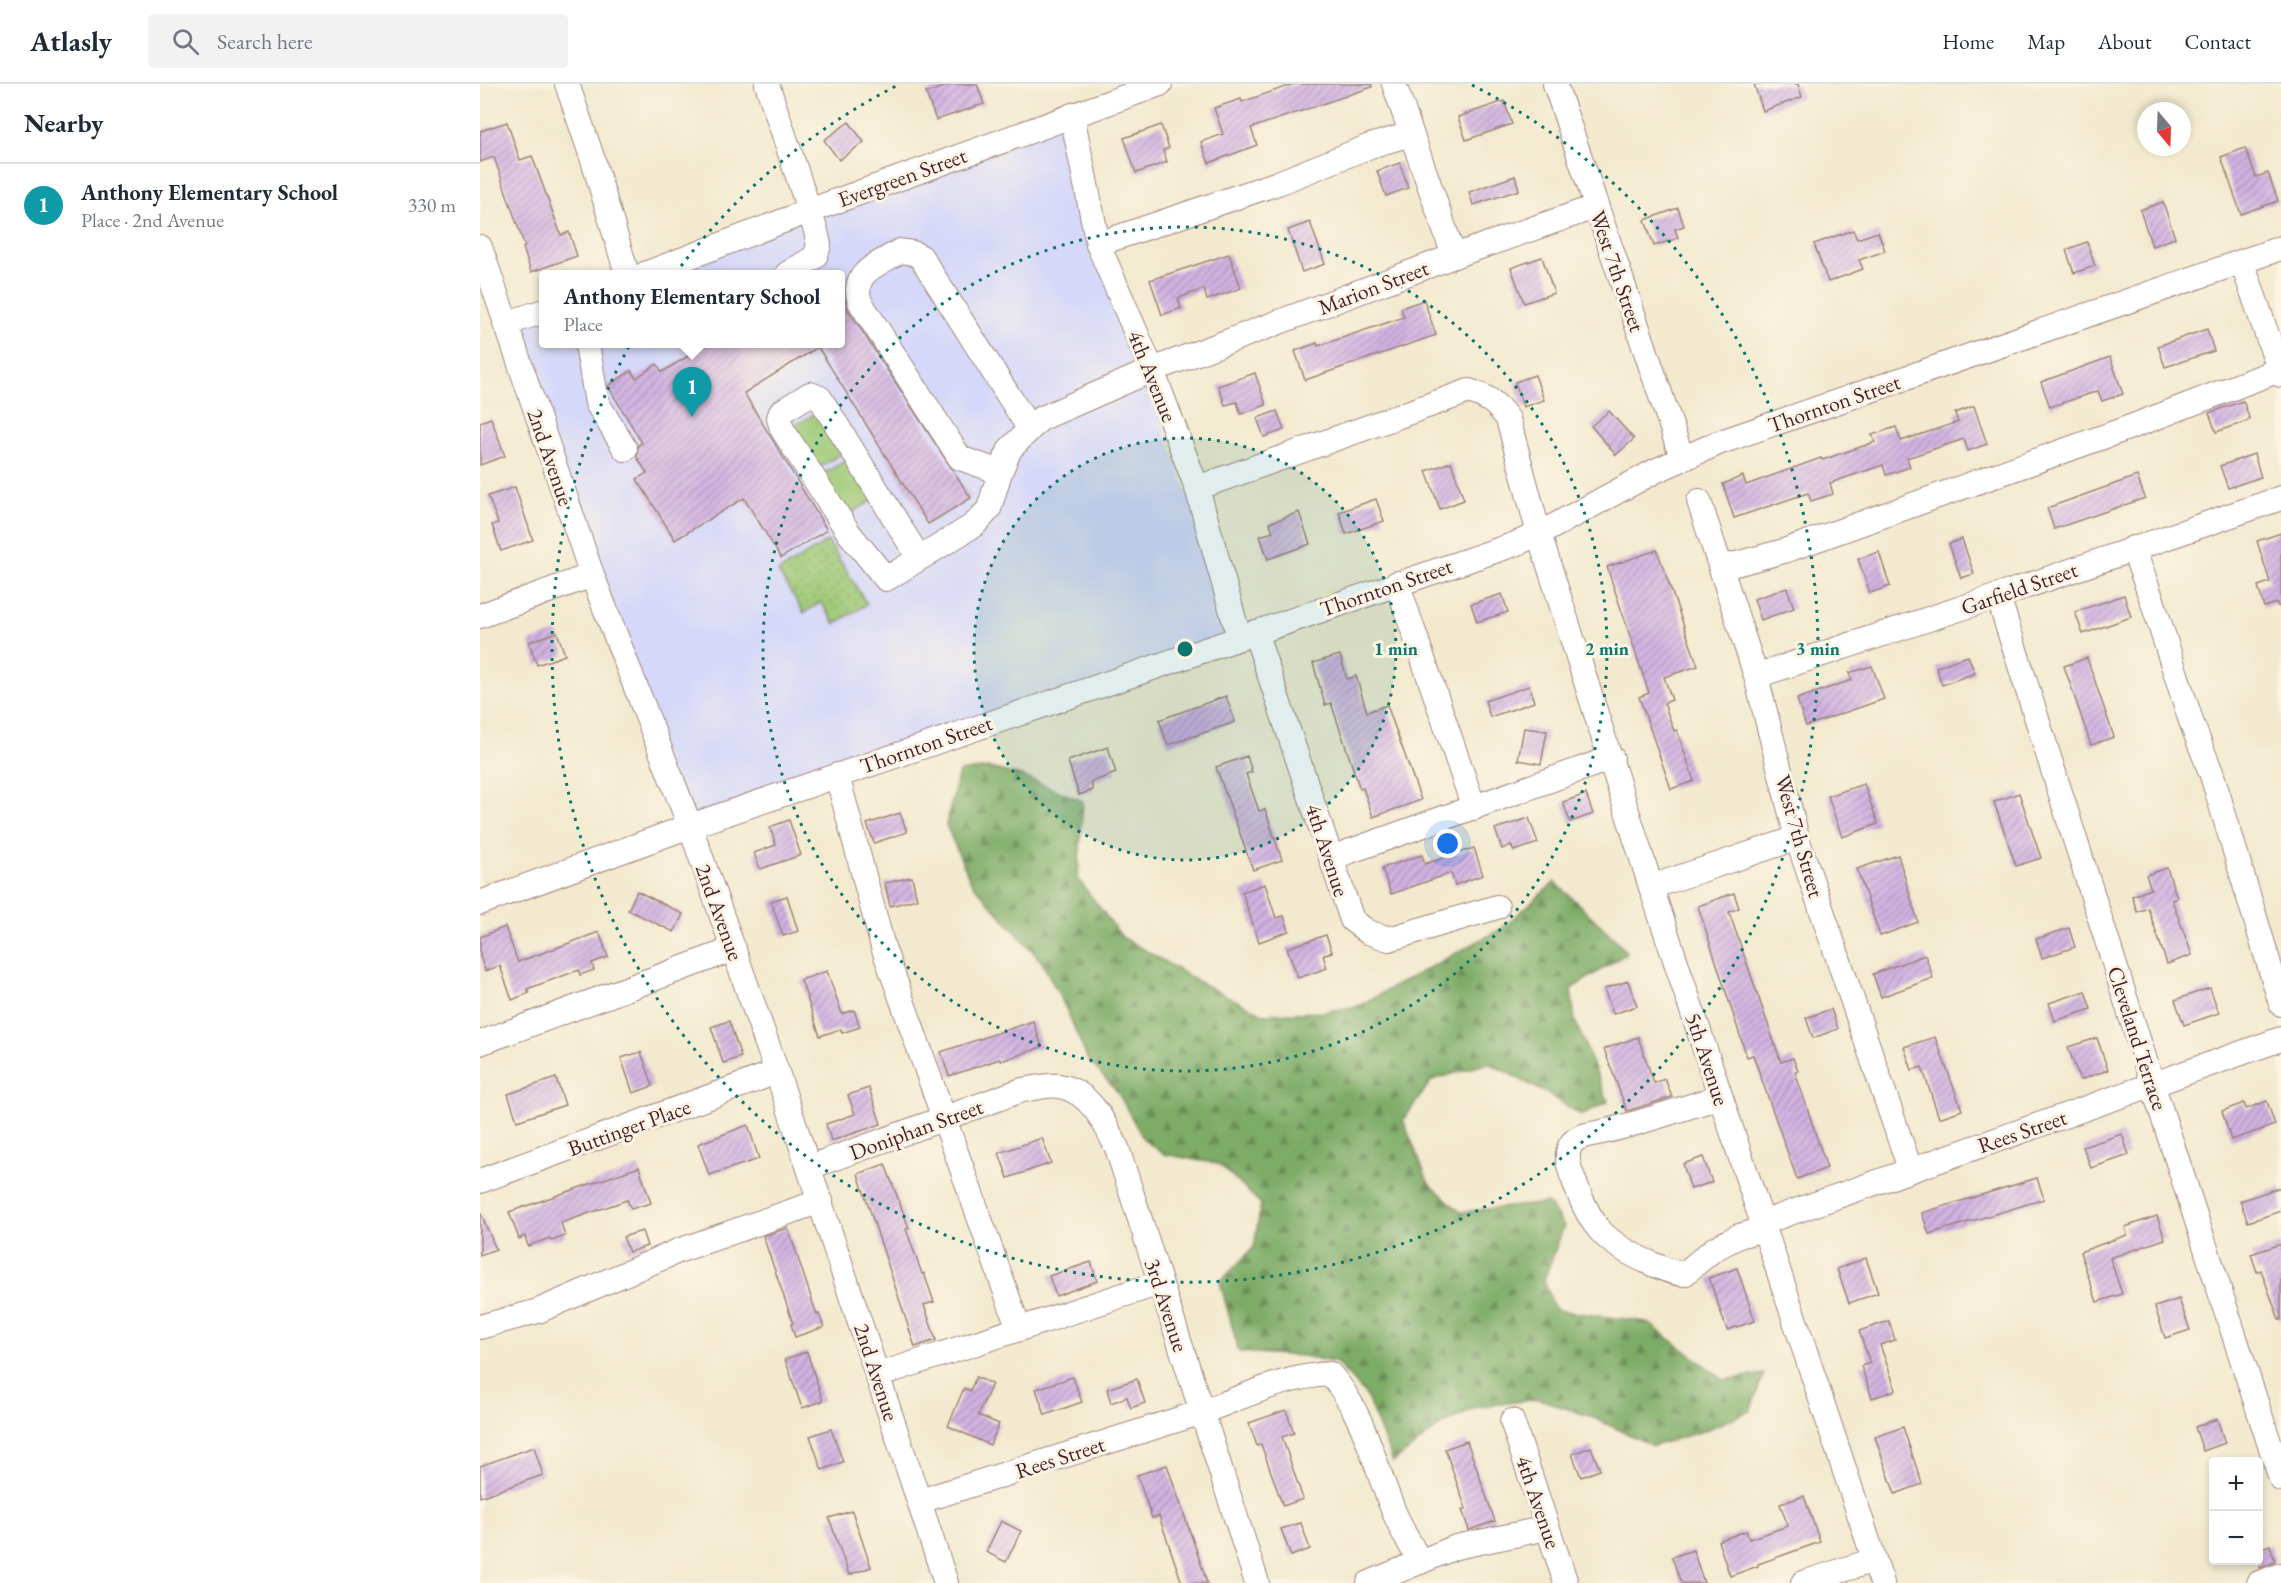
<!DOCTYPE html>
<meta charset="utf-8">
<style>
:root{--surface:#fff;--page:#f2f2f3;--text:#1f2937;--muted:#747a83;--line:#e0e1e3;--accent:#2563eb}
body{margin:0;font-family:"EB Garamond",serif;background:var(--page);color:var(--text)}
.controls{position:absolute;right:18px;bottom:18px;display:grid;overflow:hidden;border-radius:6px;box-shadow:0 3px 9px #0003}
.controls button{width:54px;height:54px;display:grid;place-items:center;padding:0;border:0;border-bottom:2px solid var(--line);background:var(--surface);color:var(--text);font:30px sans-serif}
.compass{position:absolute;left:1657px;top:18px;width:54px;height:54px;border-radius:50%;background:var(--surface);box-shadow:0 3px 9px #0003;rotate:161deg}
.you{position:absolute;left:968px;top:760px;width:21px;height:21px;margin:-15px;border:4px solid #fff;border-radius:50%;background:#1a73e8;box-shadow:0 0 0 9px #1a73e833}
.badge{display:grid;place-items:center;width:39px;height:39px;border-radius:50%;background:var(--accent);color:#fff;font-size:20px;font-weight:700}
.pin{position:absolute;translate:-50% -50px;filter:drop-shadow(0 2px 3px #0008)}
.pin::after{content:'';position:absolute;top:32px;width:21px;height:18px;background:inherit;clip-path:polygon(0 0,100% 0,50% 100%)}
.popup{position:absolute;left:59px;top:186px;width:306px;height:78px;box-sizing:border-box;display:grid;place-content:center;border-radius:6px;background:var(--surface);filter:drop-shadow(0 2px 4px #0005);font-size:20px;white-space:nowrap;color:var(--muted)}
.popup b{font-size:22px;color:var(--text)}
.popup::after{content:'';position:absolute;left:50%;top:100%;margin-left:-12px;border:12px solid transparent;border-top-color:var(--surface)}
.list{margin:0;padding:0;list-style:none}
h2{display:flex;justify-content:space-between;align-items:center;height:78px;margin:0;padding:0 24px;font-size:26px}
h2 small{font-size:20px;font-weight:400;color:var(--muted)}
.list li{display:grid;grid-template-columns:39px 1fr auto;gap:18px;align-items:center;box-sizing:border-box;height:84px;padding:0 24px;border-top:2px solid var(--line)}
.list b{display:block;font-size:22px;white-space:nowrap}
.list p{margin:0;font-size:20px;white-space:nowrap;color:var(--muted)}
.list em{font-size:20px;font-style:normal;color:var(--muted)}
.icon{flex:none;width:33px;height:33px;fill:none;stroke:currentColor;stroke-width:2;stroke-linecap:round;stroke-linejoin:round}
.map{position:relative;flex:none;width:1801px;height:1499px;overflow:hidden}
header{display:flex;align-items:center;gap:36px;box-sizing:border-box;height:84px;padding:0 30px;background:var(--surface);border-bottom:2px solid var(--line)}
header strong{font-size:28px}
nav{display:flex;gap:33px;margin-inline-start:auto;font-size:21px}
.search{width:420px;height:54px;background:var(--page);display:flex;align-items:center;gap:15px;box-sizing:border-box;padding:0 21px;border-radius:6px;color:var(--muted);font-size:22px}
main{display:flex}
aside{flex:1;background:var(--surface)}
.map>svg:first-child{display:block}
</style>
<header>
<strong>Atlasly</strong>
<div class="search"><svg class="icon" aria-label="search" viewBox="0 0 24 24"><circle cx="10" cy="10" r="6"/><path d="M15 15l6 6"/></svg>Search here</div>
<nav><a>Home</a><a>Map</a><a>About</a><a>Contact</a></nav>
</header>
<main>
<aside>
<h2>Nearby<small></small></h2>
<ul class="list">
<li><span class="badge" style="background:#0f9aa8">1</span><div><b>Anthony Elementary School</b><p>Place · 2nd Avenue</p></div><em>330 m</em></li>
</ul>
</aside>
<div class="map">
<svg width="1801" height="1499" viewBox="0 0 1801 1499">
<defs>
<pattern id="grass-dots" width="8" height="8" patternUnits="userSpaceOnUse" patternTransform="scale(1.5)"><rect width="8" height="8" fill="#9cc774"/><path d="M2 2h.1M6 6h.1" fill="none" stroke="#88aa65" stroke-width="1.8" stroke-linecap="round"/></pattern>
<pattern id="forest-firs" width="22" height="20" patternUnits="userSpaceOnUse" patternTransform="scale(1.5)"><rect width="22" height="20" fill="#7dac66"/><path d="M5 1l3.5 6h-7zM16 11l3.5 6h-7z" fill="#688b54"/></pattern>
<pattern id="building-hatch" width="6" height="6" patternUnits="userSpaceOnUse" patternTransform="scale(1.5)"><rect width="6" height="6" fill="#d2b2e2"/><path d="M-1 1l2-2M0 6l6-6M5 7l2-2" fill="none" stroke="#ac90b7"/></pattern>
</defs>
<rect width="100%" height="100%" fill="#fcf5e5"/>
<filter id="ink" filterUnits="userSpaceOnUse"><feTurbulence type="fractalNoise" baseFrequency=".0167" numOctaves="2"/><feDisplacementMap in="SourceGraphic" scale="12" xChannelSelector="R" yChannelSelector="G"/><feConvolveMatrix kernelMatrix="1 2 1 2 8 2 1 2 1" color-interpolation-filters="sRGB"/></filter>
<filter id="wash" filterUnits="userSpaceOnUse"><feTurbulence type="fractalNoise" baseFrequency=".008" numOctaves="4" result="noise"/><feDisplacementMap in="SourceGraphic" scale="24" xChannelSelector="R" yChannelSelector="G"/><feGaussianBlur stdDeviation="1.35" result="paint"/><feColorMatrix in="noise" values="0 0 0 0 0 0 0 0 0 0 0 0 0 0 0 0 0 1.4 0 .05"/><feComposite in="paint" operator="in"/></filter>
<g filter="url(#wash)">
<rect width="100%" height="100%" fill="#f2e9ce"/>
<path fill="#d6d8f9" d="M592 31 618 160 759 553 210 742 25 240 63 227 64 260H360V190H165Z"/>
<path fill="url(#grass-dots)" stroke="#737350" stroke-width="1.5" d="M348 457 387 520 355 540 341 518 324 529 298 488Z"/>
<path fill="url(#forest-firs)" stroke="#646648" stroke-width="1.5" d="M509 684 542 692 603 717 598 795 642 853 721 899 783 930 842 928 878 922 1021 845 1075 798 1135 855 1147 869 1091 905 1095 936 1128 1018 1101 1031 1068 1010 1009 979 952 996 923 1036 948 1098 980 1128 1068 1119 1084 1142 1064 1196 1075 1226 1167 1238 1244 1296 1284 1290 1270 1327 1223 1347 1173 1362 1112 1333 1059 1315 996 1323 960 1342 913 1378 886 1311 857 1279 823 1272 759 1268 740 1198 774 1163 781 1120 739 1080 684 1070 664 1056 637 1007 608 976 587 927 562 878 491 798 466 741 479 688Z"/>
<g fill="#9cc774" stroke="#737350" stroke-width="1.5">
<path d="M341 326 367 366 332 388 306 347Z"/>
<path d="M371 373 396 414 362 435 336 394Z"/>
</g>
<g id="blocks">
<g fill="url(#building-hatch)">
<path d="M472 0H497L504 20 456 36 446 9Z"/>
<path d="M814 0H891L892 3 771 44 777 61 729 79 721 58 743 50 734 24 761 15 762 18Z"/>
<path d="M1274 0H1318L1322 13 1283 27Z"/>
<path d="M1024 17 1032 40 986 56 978 33Z"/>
<path d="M27 38 40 76 52 72 81 151 89 148 97 172 51 188 43 164 45 163 14 73 0 78V47Z"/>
<path d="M369 38 384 58 359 76 344 56Z"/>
<path d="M681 41 689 64 683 66 687 78 656 89 644 54Z"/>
<path d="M1765 64 1776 93 1788 89 1798 117 1761 130 1741 73Z"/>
<path d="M920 79 928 104 906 112 897 87Z"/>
<path d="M1035 92 1039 106 993 121 989 108Z"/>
<path d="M1683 118 1695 154 1672 162 1660 126Z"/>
<path d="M1198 124 1204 142 1195 145 1198 154 1174 162 1165 136Z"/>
<path d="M830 138 845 180 822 188 808 146Z"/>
<path d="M1373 146 1377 155 1398 148 1405 167 1379 176 1383 185 1348 198 1334 160Z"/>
<path d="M1607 158 1615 182 1594 189 1586 166Z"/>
<path d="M749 170 761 204 727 216 724 205 698 214 701 224 682 231 670 196Z"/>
<path d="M1062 173 1074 209 1044 219 1031 184Z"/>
<path d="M360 195 364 202V211L368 226 491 414 448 440 338 263 264 309 347 446 301 474 264 414 195 456 157 395 167 389 157 373 158 361 162 359 128 302 151 287 156 294 177 280 182 288 228 260H360Z"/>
<path d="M944 216 956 251 825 296 815 267 837 259 838 262 924 233 921 224Z"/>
<path d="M1727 245 1734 267 1685 283 1678 262Z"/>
<path d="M1630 273 1643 310 1622 317 1618 307 1570 323 1561 298Z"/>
<path d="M775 289 786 321 761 330 757 318 745 321 738 302Z"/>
<path d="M1055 291 1064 316 1043 323 1035 298Z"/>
<path d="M1763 317 1770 336 1736 348 1729 329Z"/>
<path d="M1494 322 1507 360 1488 367 1484 355 1427 374 1430 383 1406 391 1403 381 1350 399 1353 410 1331 417 1328 409 1254 434 1243 400 1263 392 1266 401 1341 374 1342 376 1395 358 1392 351 1416 343 1421 357 1478 338 1475 329Z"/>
<path d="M797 327 804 346 784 353 777 334Z"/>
<path d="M1129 327 1154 355 1136 371 1111 342Z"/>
<path d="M11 334 25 372 0 381V338Z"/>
<path d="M1774 370 1781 393 1748 404 1740 382Z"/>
<path d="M971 378 984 416 960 425 946 387Z"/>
<path d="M1657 392 1665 414 1574 445 1567 424Z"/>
<path d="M35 403 53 456 21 467 12 441 18 439 8 412Z"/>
<path d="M896 415 904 437 866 450 859 428Z"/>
<path d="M819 428 830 460 788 475 780 452 793 448 790 439Z"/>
<path d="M1801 449V522H1798L1797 519 1784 523 1778 502 1790 498 1777 457Z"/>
<path d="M1482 455 1494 490 1481 494 1469 460Z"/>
<path d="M1177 466 1218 582 1184 593 1192 616 1184 619 1194 647 1197 646 1214 697 1191 705 1159 613 1169 609 1127 483Z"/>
<path d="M1399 468 1410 502 1390 509 1378 475Z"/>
<path d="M1307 504 1314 524 1281 536 1274 515Z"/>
<path d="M1022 510 1028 528 997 538 991 520Z"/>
<path d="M1644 511 1651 533 1603 550 1595 528Z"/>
<path d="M77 548 85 571 57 581 49 558Z"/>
<path d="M860 571 867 595 876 592 887 628 907 621 941 716 893 733 883 704 880 705 851 619 845 621 833 579Z"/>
<path d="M1488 572 1495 589 1462 601 1456 583Z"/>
<path d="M1607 574 1634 653 1611 661 1584 582Z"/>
<path d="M1392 582 1404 615 1326 642 1317 615 1372 596 1369 589Z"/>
<path d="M1049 602 1054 618 1010 633 1005 617Z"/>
<path d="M746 612 755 638 688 661 679 636Z"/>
<path d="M1044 644 1067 647 1061 680 1038 676Z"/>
<path d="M628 663 636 689 611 698 613 706 599 711 588 677Z"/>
<path d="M767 672 772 688 766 690 779 727 785 725 802 776 773 786 736 683Z"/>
<path d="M1384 700 1398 740 1362 753 1348 712Z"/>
<path d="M1539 709 1561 774 1536 782 1514 718Z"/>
<path d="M1106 710 1113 730 1090 738 1083 718Z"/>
<path d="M420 729 427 748 394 759 387 740Z"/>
<path d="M1049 734 1058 759 1034 767 1031 761 1022 765 1015 745Z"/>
<path d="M309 736 321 771 280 785 274 769 296 761 290 743Z"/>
<path d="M994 764 1003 791 975 801 971 789 911 810 902 784 942 771 945 780Z"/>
<path d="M1418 771 1438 838 1400 852 1377 785Z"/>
<path d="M1687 784 1697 814 1692 816 1712 871 1687 880 1668 824 1657 828 1652 812 1671 805 1666 791Z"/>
<path d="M432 793 437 815 410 822 405 799Z"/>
<path d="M785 800 796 834 804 832 809 847 779 858 762 808Z"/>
<path d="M157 807 203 830 194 848 148 826Z"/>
<path d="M1254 809 1259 824 1249 828 1283 926 1301 978 1313 974 1318 987 1315 988 1347 1084 1317 1095 1273 971 1267 973 1218 822Z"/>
<path d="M307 812 318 847 303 852 291 817Z"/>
<path d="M25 843 38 878 119 848 128 873 112 879 114 886 100 891 99 886 47 905 49 909 32 916 20 882 5 887 0 872V853Z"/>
<path d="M1589 844 1595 863 1562 874 1556 855Z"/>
<path d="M846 851 852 868 843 871 847 884 818 894 807 864Z"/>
<path d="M1445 871 1453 894 1401 913 1393 890Z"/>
<path d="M347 887 362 930 374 926 380 943 362 949 361 945 340 952 321 896Z"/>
<path d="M1148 897 1157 922 1133 930 1124 905Z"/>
<path d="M1730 904 1739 929 1704 941 1695 916Z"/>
<path d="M1605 907 1611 925 1575 937 1569 919Z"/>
<path d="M1351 925 1358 945 1333 954 1326 934Z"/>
<path d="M249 937 261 973 243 979 231 943Z"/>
<path d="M553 937 562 963 521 977 520 975 469 992 461 968Z"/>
<path d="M1158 953 1174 999 1185 995 1192 1013 1147 1027 1124 965Z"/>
<path d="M1455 953 1482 1026 1459 1034 1442 983 1432 986 1424 963Z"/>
<path d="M1617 954 1628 986 1600 996 1588 963Z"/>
<path d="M161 968 173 1002 153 1009 141 974Z"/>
<path d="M76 994 85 1021 37 1037 28 1010Z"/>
<path d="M389 1004 401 1040 351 1057 346 1040 375 1030 368 1011Z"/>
<path d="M1787 1017 1795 1041 1751 1056 1742 1027 1764 1019 1766 1025Z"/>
<path d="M268 1041 279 1075 229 1091 218 1060Z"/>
<path d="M1642 1050 1649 1071 1611 1084 1603 1063Z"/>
<path d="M562 1054 571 1079 528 1094 519 1069Z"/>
<path d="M1223 1073 1232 1098 1211 1105 1203 1080Z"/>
<path d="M405 1080 429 1144 426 1145 442 1190 444 1189 454 1218 444 1221 456 1256 435 1263 378 1090Z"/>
<path d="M159 1083 171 1119 151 1125 147 1116 81 1139 85 1152 71 1157 70 1154 48 1162 45 1152 39 1155 29 1128Z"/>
<path d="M1557 1094 1564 1115 1449 1150 1442 1129Z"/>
<path d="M1801 1103V1127L1768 1138 1760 1117Z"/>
<path d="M0 1128 16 1165 0 1171Z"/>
<path d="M1677 1132 1685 1155 1630 1174 1642 1210 1617 1218 1600 1168 1647 1151 1645 1143Z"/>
<path d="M308 1144 337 1231 339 1230 344 1243 315 1253 311 1240 313 1239 283 1152Z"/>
<path d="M162 1147 167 1162 149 1168 143 1153Z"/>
<path d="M1801 1160V1236H1799L1781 1186 1777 1188 1771 1170Z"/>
<path d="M1386 1174 1398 1209 1369 1219 1357 1185Z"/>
<path d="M611 1178 617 1197 576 1212 569 1192Z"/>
<path d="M1257 1184 1275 1237 1247 1246 1229 1194Z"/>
<path d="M1699 1215 1710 1246 1685 1254 1675 1223Z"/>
<path d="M1409 1237 1415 1256 1400 1261 1416 1306 1392 1314 1381 1282 1390 1279 1379 1247Z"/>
<path d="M327 1268 343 1317 322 1324 305 1275Z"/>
<path d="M496 1293 512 1300 498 1331 519 1340 510 1361 468 1342 484 1304 490 1307Z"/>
<path d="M593 1293 602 1318 565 1331 556 1305Z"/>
<path d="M657 1295 665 1319 651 1324 647 1313 631 1319 627 1305Z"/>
<path d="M806 1326 814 1349 802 1353 823 1415 803 1422 781 1360 777 1362 769 1339Z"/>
<path d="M1737 1335 1745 1359 1723 1367 1715 1343Z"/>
<path d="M1423 1343 1442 1400 1415 1410 1395 1353Z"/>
<path d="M351 1345 363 1378 342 1386 330 1352Z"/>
<path d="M987 1357 1015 1437 989 1446 982 1426 986 1425 965 1365Z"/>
<path d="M54 1363 63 1391 0 1413V1382Z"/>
<path d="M1111 1363 1120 1386 1101 1393 1092 1370Z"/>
<path d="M687 1381 720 1477 727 1499H702L679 1432 672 1434 657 1391Z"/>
<path d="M1324 1412 1340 1458 1278 1480V1482L1250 1492 1238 1457 1266 1447 1269 1455 1308 1442 1300 1420Z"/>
<path d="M372 1427 391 1483 369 1491 349 1434Z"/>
<path d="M521 1437 541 1447 526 1478 506 1468Z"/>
<path d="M821 1439 830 1465 811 1472 801 1445Z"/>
<path d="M1790 1461 1795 1478 1779 1484V1465Z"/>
<path d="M1213 1466 1224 1499H1201L1192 1473Z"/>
</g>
</g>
</g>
<g filter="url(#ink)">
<use href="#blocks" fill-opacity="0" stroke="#9e847c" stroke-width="1.5"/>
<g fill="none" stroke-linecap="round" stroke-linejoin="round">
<g stroke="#9e847c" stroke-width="26">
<g id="minor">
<path d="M87 0 113 76 147 190"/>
<path d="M287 0 336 147 339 161 335 173 307 190"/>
<path d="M914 0 974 172"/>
<path d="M1075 0 1202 374"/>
<path d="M592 31 618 160 672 286 717 404 759 553"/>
<path d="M618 160 798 99 890 62 931 50"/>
<path d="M0 163 112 491 210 742 297 988 466 1499"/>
<path d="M1762 178 1801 291"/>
<path d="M165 190 329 127 680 0"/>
<path d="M25 240 64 227"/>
<path d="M107 260 117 319 145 365"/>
<path d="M520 388 480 374 380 218C370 188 398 181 420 167L433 169 441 173 549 344"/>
<path d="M717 404 989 307C1008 313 1016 319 1028 335L1059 450 1171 803 1402 1499"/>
<path d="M1219 417 1276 592 1317 754 1430 1085"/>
<path d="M1653 464 1672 516 1712 640 1732 691 1801 920"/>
<path d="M439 474 340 314 330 310 301 328 299 334 302 345 369 449 406 495 494 441 509 425 520 388 530 365 560 335 672 286 974 172 1115 123"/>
<path d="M1241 484 1304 467 1648 344 1799 286"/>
<path d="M917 499 994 724"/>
<path d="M1518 512 1673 1002 1801 1395"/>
<path d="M0 532 112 491"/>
<path d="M775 548 872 836 888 848 909 855 1017 823"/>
<path d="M1276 592 1518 512 1801 414"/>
<path d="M357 691 403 863 539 1245"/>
<path d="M851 774 1132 674"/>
<path d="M1171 803 1317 754"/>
<path d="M0 819 210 742 1035 460 1059 450 1175 387 1238 359 1801 164"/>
<path d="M0 959 254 865"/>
<path d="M1240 1013C1202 1024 1165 1038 1126 1047 1116 1050 1099 1050 1092 1059 1084 1069 1089 1084 1093 1094 1110 1141 1122 1158 1170 1179 1182 1184 1191 1189 1204 1190L1234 1165 1259 1152 1284 1145"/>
<path d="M330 1083 542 1006C553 1005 568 1000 579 1002 610 1007 625 1039 637 1064L777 1499"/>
<path d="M0 1097 297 988"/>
<path d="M1282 1139 1801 955"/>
<path d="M0 1243 58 1227 198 1167 341 1117"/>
<path d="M398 1291 680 1199"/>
<path d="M1032 1337 1086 1499"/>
<path d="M440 1417C533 1388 626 1359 719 1329 762 1314 804 1292 850 1290 887 1332 895 1387 918 1437 924 1451 933 1464 940 1478"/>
<path d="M889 1499 976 1463 1067 1444"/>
<path d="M1323 1499 1394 1476"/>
<path d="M1779 1499 1801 1491"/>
</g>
</g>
<use href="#minor" stroke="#fff" stroke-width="24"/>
</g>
</g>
<circle cx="705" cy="565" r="211" fill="#0f766e" fill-opacity=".12"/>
<g fill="none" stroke="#0f766e" stroke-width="3" stroke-dasharray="3 6">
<circle cx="705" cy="565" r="211"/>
<circle cx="705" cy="565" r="422"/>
<path d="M992 1A633 633 0 1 1 418 1"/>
</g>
<g text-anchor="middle" stroke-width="6" stroke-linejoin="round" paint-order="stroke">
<g font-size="22" fill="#4a1f2b" stroke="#fcf5e5">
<text transform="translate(422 93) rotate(-20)" y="8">Evergreen Street</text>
<text transform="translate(1138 187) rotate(71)" y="8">West 7th Street</text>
<text transform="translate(893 203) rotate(-21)" y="8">Marion Street</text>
<text transform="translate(673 292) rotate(68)" y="8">4th Avenue</text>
<text transform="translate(1354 319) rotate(-19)" y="8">Thornton Street</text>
<text transform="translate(71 373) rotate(71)" y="8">2nd Avenue</text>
<text transform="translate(906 503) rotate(-19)" y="8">Thornton Street</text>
<text transform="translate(1539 504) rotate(-19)" y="8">Garfield Street</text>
<text transform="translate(446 660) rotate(-19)" y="8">Thornton Street</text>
<text transform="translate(1320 752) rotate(74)" y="8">West 7th Street</text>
<text transform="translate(848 766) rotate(72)" y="8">4th Avenue</text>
<text transform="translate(240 828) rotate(70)" y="8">2nd Avenue</text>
<text transform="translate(1658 954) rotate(72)" y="8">Cleveland Terrace</text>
<text transform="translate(1228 975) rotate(72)" y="8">5th Avenue</text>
<text transform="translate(149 1043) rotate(-20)" y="8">Buttinger Place</text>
<text transform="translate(436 1045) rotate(-20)" y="8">Doniphan Street</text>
<text transform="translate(1542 1047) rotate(-19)" y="8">Rees Street</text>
<text transform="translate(687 1221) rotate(72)" y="8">3rd Avenue</text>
<text transform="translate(397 1288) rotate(72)" y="8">2nd Avenue</text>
<text transform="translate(580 1373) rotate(-18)" y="8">Rees Street</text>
<text transform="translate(1059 1418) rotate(71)" y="8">4th Avenue</text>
</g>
</g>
<circle cx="705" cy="565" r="9" fill="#0f766e" stroke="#fcf5e5" stroke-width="3"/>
<g font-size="18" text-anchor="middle" font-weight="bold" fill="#0f766e" stroke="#fcf5e5" stroke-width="6" stroke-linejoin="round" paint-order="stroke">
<text x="916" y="571">1 min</text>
<text x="1127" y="571">2 min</text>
<text x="1338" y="571">3 min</text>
</g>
</svg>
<div class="controls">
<button>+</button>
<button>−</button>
</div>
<svg class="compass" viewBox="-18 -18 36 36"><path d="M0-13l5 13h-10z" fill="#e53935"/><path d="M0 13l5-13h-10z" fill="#747a83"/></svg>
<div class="you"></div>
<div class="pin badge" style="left:212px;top:333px;background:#0f9aa8">1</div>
<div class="popup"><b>Anthony Elementary School</b>Place</div>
</div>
</main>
